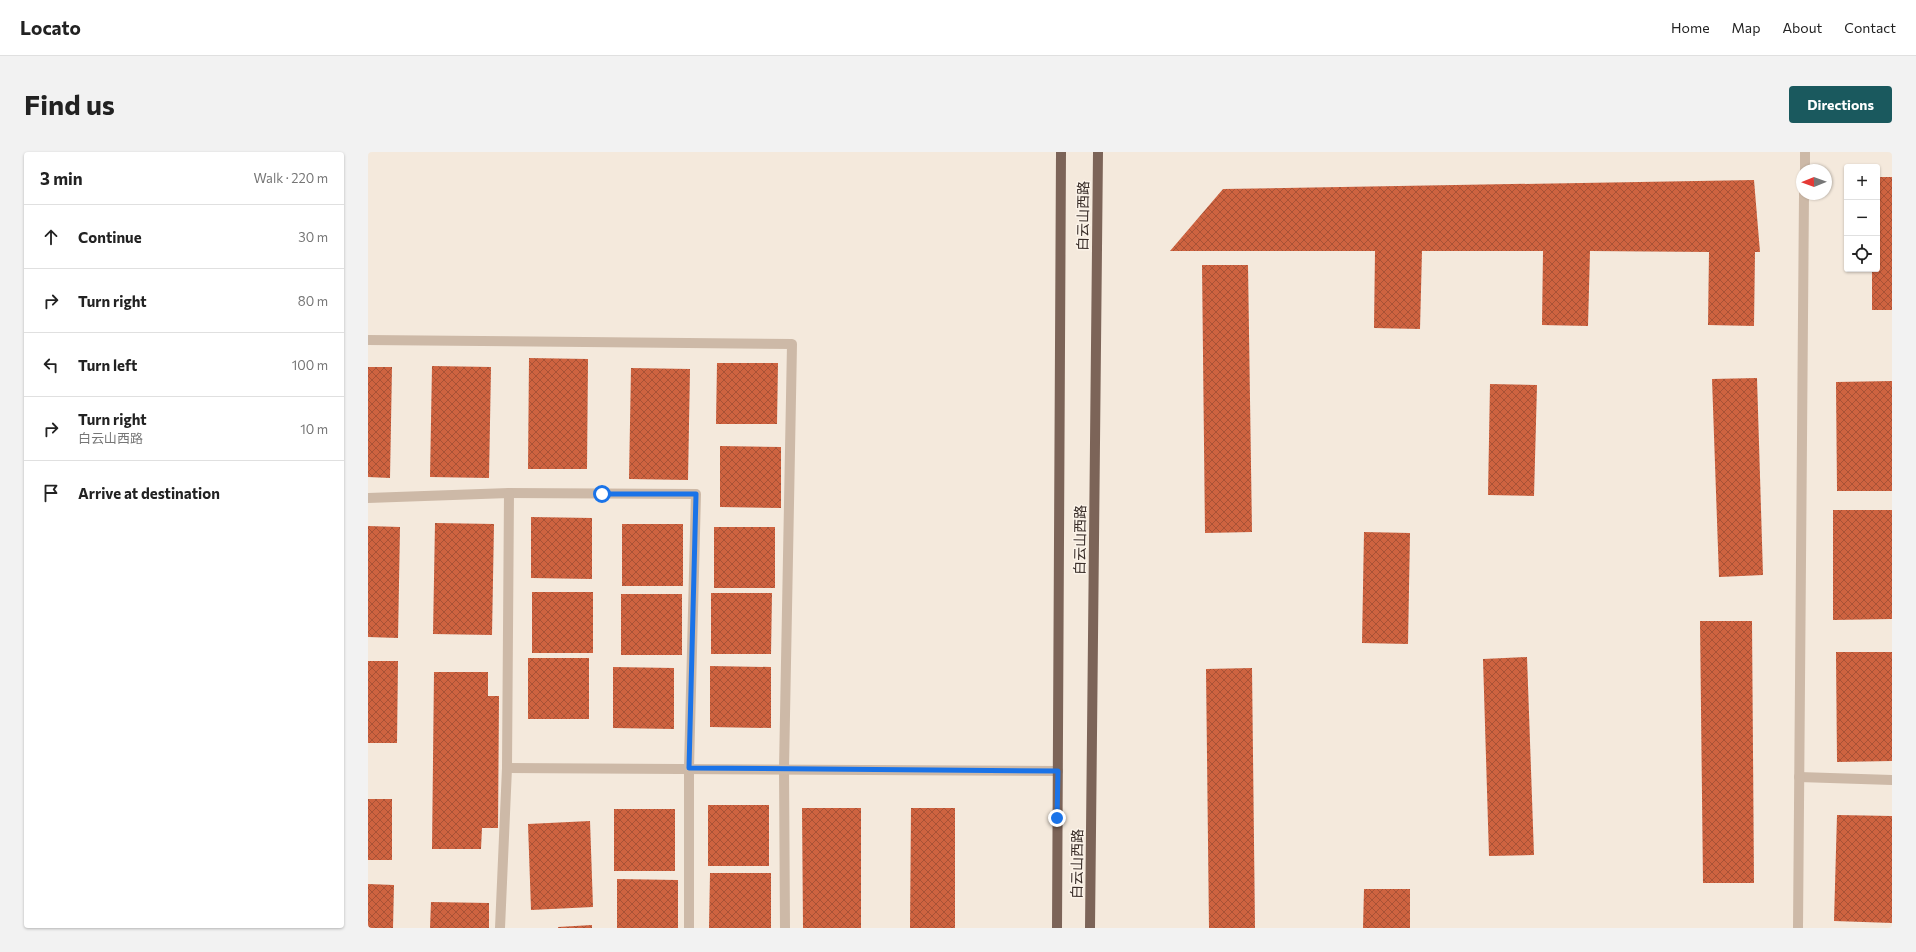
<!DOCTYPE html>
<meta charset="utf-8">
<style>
:root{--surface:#fff;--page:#f2f2f2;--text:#222;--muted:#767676;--line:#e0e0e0;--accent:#1a595e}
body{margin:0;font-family:Commissioner,"Noto Sans SC",sans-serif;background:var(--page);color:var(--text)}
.controls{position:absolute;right:12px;top:12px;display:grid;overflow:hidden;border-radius:4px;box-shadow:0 1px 3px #0004}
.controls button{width:36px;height:36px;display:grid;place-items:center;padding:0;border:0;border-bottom:1px solid var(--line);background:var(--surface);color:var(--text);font:20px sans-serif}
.compass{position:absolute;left:1428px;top:12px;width:36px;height:36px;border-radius:50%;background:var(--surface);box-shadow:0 1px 3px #0004;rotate:269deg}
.stop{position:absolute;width:12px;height:12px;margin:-9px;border:3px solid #1a73e8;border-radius:50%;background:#fff}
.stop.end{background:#1a73e8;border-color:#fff;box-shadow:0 1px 4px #0008}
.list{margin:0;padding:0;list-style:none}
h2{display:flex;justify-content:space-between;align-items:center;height:52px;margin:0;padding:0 16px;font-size:17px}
h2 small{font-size:13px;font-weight:400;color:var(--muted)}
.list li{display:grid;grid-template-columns:26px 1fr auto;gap:12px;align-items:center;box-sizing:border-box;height:64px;padding:0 16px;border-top:1px solid var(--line)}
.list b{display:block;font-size:15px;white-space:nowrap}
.list p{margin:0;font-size:13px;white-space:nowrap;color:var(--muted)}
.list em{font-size:13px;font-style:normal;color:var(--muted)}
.icon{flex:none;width:22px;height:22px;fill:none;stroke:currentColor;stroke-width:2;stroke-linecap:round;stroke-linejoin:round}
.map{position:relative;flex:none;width:1524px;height:776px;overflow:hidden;border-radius:4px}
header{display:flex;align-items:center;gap:24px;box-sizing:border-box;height:56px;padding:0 20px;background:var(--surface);border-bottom:1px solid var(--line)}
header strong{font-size:19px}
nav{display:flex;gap:22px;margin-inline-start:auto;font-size:14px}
.intro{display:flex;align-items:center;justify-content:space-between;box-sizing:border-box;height:96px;padding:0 24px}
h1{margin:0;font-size:28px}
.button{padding:10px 18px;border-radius:4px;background:var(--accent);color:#fff;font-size:14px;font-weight:700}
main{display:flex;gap:24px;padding:0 24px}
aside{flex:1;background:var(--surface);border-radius:4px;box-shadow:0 1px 3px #0004}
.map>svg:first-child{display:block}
</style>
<header>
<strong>Locato</strong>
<nav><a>Home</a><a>Map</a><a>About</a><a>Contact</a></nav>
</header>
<div class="intro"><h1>Find us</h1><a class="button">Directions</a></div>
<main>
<aside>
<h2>3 min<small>Walk · 220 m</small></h2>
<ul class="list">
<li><svg class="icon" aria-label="ahead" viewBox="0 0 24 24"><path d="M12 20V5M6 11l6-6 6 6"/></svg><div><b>Continue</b></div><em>30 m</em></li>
<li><svg class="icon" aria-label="right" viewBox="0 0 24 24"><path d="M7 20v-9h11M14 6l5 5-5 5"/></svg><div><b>Turn right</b></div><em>80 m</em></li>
<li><svg class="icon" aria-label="left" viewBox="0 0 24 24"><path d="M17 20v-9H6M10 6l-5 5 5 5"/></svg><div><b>Turn left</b></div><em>100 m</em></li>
<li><svg class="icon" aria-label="right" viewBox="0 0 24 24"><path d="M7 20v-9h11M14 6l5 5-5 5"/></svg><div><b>Turn right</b><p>白云山西路</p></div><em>10 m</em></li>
<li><svg class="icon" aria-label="arrive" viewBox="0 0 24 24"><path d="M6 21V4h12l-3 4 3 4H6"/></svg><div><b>Arrive at destination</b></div></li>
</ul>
</aside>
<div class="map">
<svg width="1524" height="776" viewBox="0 0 1524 776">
<defs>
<pattern id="building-cross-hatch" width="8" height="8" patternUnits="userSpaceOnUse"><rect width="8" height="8" fill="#ce6340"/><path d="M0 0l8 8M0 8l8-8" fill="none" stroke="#a85236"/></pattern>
</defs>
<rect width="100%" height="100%" fill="#f4e9dc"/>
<g fill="url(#building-cross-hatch)">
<path d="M1509 25H1524V158H1504V117H1509Z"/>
<path d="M1386 28 1392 100H1387L1386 174 1340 173 1341 100 1222 99 1220 174 1174 173 1175 99H1054L1052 177 1006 176 1007 99H802L855 37Z"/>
<path d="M834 113H880L884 380 837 381Z"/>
<path d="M161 206 220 207 219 317H160Z"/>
<path d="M349 211H410L409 272H348Z"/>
<path d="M64 214 123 215 121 326 62 325Z"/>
<path d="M0 215H24L22 326 0 325Z"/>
<path d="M263 216 322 217 320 328 261 327Z"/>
<path d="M1389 226 1395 423 1351 425 1344 227Z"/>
<path d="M1524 229V339H1469L1468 230Z"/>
<path d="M1122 232 1169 233 1166 344 1120 343Z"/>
<path d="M352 294 413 295V356L352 355Z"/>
<path d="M1465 358H1524V467L1465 468Z"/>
<path d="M163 365 224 366V427L163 426Z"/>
<path d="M67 371 126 372 124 483 65 482Z"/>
<rect x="254" y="372" width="61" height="62"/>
<path d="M0 374 32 375 30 486 0 485Z"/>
<rect x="346" y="375" width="61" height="61"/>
<path d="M996 380 1042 381 1040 492 994 491Z"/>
<rect x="164" y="440" width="61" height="61"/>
<path d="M343 441H404L403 502H343Z"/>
<rect x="253" y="442" width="61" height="61"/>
<path d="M1332 469H1384L1386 731H1335Z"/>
<path d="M1468 500H1524V609L1469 610Z"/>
<path d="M1159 505 1166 703 1121 704 1115 507Z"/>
<rect x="160" y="506" width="61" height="61"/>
<path d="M0 509H30L29 591H0Z"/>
<path d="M342 514 403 515V576L342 575Z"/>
<path d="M245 515 306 516V577L245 576Z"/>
<path d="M884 516 887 776H841L838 517Z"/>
<path d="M66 520H120V544H131L130 676H114L113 697H64Z"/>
<rect x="0" y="647" width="24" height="61"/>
<rect x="340" y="653" width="61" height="61"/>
<path d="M434 656H493V776H435Z"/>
<path d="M543 656H587V776H542Z"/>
<rect x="246" y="657" width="61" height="62"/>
<path d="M1469 663 1524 664V771L1466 769Z"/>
<path d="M222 669 225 755 163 758 160 672Z"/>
<path d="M342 721H403V776H341Z"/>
<path d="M249 727 310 728V776H249Z"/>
<path d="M0 732 26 733 25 776H0Z"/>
<path d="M996 737H1042V776H995Z"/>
<path d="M63 750 121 751V776H62Z"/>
<path d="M224 773V776H190V775Z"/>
</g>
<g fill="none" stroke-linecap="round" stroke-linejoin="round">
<g stroke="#cdb9a7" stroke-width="10">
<path d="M1437 18V0"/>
<path d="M0 188 424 192 416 617 417 776"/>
<path d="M0 346 141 341 328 342 321 616V776"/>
<path d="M139 616 690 619"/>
<path d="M1431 625 1524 628"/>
<path d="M132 776 139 616 141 341"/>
<path d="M1430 776 1436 42"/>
</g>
<g stroke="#7c6458" stroke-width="10">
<path d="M689 776 693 0"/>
<path d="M722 776 730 0"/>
</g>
</g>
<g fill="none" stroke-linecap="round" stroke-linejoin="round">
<path stroke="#1a73e8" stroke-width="5" d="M234 342H328L321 616 690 619 689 666"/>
</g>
<g text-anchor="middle" stroke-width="3" stroke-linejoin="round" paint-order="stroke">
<g font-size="14" fill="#392d28" stroke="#fbf3e9">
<text transform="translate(715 64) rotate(-89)" y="5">白云山西路</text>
<text transform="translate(712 388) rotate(-89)" y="5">白云山西路</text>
<text transform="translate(709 712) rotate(-89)" y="5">白云山西路</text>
</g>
</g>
</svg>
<div class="controls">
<button>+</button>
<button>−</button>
<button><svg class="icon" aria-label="locate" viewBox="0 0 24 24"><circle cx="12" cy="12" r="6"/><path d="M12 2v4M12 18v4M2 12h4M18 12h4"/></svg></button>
</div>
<svg class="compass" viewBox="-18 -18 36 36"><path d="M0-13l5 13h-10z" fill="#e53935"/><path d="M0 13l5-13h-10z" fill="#767676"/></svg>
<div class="stop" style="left:234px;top:342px"></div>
<div class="stop end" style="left:689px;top:666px"></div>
</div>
</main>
